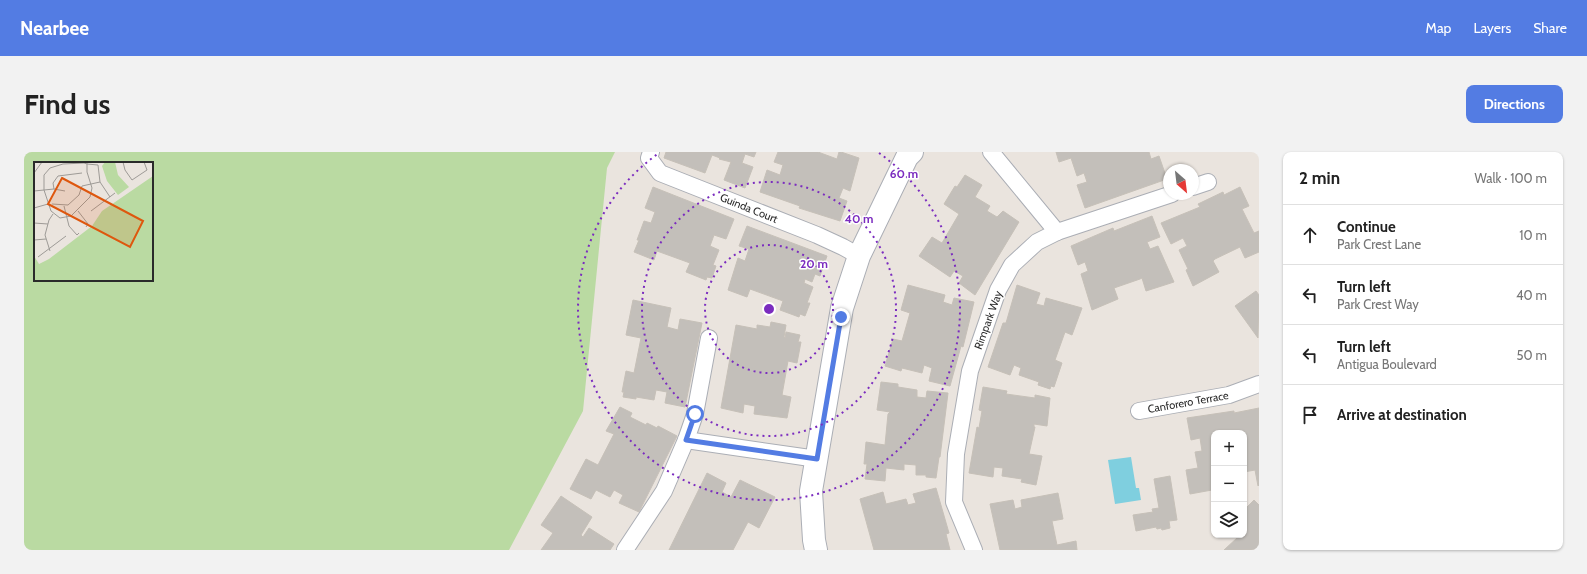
<!DOCTYPE html>
<meta charset="utf-8">
<style>
:root{--surface:#fff;--page:#f2f2f2;--text:#222;--muted:#767676;--line:#e0e0e0;--accent:#537ce3}
body{margin:0;font-family:Cabin,sans-serif;background:var(--page);color:var(--text)}
.controls{position:absolute;right:12px;bottom:12px;display:grid;overflow:hidden;border-radius:8px;box-shadow:0 1px 3px #0004}
.controls button{width:36px;height:36px;display:grid;place-items:center;padding:0;border:0;border-bottom:1px solid var(--line);background:var(--surface);color:var(--text);font:20px sans-serif}
.compass{position:absolute;left:1139px;top:12px;width:36px;height:36px;border-radius:50%;background:var(--surface);box-shadow:0 1px 3px #0004;rotate:152deg}
.stop{position:absolute;width:12px;height:12px;margin:-9px;border:3px solid #537ce3;border-radius:50%;background:#fff}
.stop.end{background:#537ce3;border-color:#fff;box-shadow:0 1px 4px #0008}
.list{margin:0;padding:0;list-style:none}
h2{display:flex;justify-content:space-between;align-items:center;height:52px;margin:0;padding:0 16px;font-size:17px}
h2 small{font-size:13px;font-weight:400;color:var(--muted)}
.list li{display:grid;grid-template-columns:26px 1fr auto;gap:12px;align-items:center;box-sizing:border-box;height:60px;padding:0 16px;border-top:1px solid var(--line)}
.list b{display:block;font-size:15px;white-space:nowrap}
.list p{margin:0;font-size:13px;white-space:nowrap;color:var(--muted)}
.list em{font-size:13px;font-style:normal;color:var(--muted)}
.icon{flex:none;width:22px;height:22px;fill:none;stroke:currentColor;stroke-width:2;stroke-linecap:round;stroke-linejoin:round}
.map{position:relative;flex:none;width:1235px;height:398px;overflow:hidden;border-radius:8px}
header{display:flex;align-items:center;gap:24px;box-sizing:border-box;height:56px;padding:0 20px;background:var(--accent);color:#fff}
header strong{font-size:19px}
nav{display:flex;gap:22px;margin-inline-start:auto;font-size:14px}
.intro{display:flex;align-items:center;justify-content:space-between;box-sizing:border-box;height:96px;padding:0 24px}
h1{margin:0;font-size:28px}
.button{padding:10px 18px;border-radius:8px;background:var(--accent);color:#fff;font-size:14px;font-weight:700}
main{display:flex;gap:24px;padding:0 24px}
aside{flex:1;background:var(--surface);border-radius:8px;box-shadow:0 1px 3px #0004}
.map>svg:first-child{display:block}
</style>
<header>
<strong>Nearbee</strong>
<nav><a>Map</a><a>Layers</a><a>Share</a></nav>
</header>
<div class="intro"><h1>Find us</h1><a class="button">Directions</a></div>
<main>
<div class="map">
<svg width="1235" height="398" viewBox="0 0 1235 398">
<rect width="100%" height="100%" fill="#eae4de"/>
<path fill="#badaa2" fill-rule="evenodd" d="M0 0H591L583 16 559 259 485 398H0ZM11 11H128V128H11Z"/>
<path fill="#7fcfdf" d="M1107 305 1112 336H1115L1117 348 1091 352 1084 308Z"/>
<g fill="#c3bfba" stroke="#c6c0b8">
<path d="M642 0H732L730 5 721 2 718 11 729 15 721 36 700 28 707 10 695 7 696 6 688 3 681 21 640 6Z"/>
<path d="M754 0H794L813 7 815 0H817L835 6 826 39 819 36 815 46 823 49 816 69 775 56 776 54 736 40 743 18 756 23 759 13 750 10Z"/>
<path d="M1032 0H1125L1127 7 1135 4 1143 27 1061 56 1053 33 1063 30 1060 21 1053 24 1047 6 1035 10Z"/>
<path d="M941 23 958 33 951 45 966 54 963 59 973 65 979 59 995 70 951 143 935 131 939 124 930 119 926 125 895 104 908 85 918 91 935 62 920 52 931 34 933 35Z"/>
<path d="M629 35 710 67 702 87 690 83 686 94 695 98 689 113 692 114 688 126 683 125 682 128 662 120 666 111 633 99 630 108 610 100 615 88H613L620 69 627 71 631 60 621 56Z"/>
<path d="M1216 35 1225 54 1218 57 1230 81 1235 79V100L1221 106 1216 95 1191 107 1189 109 1195 120 1169 134 1162 118 1164 117 1155 98 1163 94 1159 86 1147 92 1137 71 1176 55 1174 52 1199 40 1200 43Z"/>
<path d="M1128 64 1136 85 1123 90 1126 97 1134 94 1150 130 1122 139 1118 126 1116 127 1090 136 1094 147 1068 158 1057 122 1064 119 1061 110 1054 113 1047 94 1089 76 1090 79Z"/>
<path d="M723 74 803 104 796 124 791 122 788 130 781 127 780 131 789 135 783 151H786L781 164 776 162 775 165 756 158 759 149 726 137 723 145 704 138 714 106 721 109 725 97 715 94Z"/>
<path d="M884 133 921 143 919 150 928 153 930 146 950 150 939 195 937 194 926 234 905 229 908 216 900 213 898 221 878 216 877 219 861 214 869 187 878 189 886 161 877 158Z"/>
<path d="M993 133 1016 141 1012 152 1020 154 1022 146 1058 156 1048 183 1041 180 1031 208 1038 211 1030 235 1027 234 1026 237 1014 233 1015 230 995 223 997 216 990 213 986 223 964 215 979 171H982Z"/>
<path d="M1232 139 1235 143 1234 186 1211 154Z"/>
<path d="M609 148 647 156 643 175 654 178 656 167 678 171 661 255 641 251 643 240 632 238 630 248 612 245V247L599 245 600 240H598L602 219 610 221 617 186 602 183Z"/>
<path d="M747 170 762 173 760 185 761 186 762 180 776 183 774 190H777L773 211 764 209 758 243 767 245 763 266 730 262 731 254 720 252 719 261 697 256 712 173 733 177V173L746 175Z"/>
<path d="M857 230 874 232V235L893 238V245L902 246 903 239 924 241 916 305H915L912 326 902 325V323H892V313L880 312V318L862 316 861 329 841 327 843 312H840L842 290 861 293 864 262 866 260 853 258Z"/>
<path d="M959 235 983 239 982 242 1011 246V243L1026 246 1023 274 1010 272V275H1011L1005 302 1018 304 1012 333 997 330 998 327 978 324 979 316 970 315 969 325 945 321 953 275 955 276 958 259 955 258Z"/>
<path d="M596 255 608 261 606 265 622 273 623 271 633 276 634 274 653 284 615 360 595 351 599 343 590 338 586 345 572 338 567 347 546 337 562 307 574 313 590 282 582 279Z"/>
<path d="M1235 256V333L1234 334 1231 318 1220 320V281H1190V339L1188 340V338L1166 342 1162 318 1174 316 1171 300 1178 299 1176 286 1167 288 1163 266 1210 259V261Z"/>
<path d="M683 321 702 331 698 340 707 345 716 328 751 345 735 376 724 370 709 398H645Z"/>
<path d="M1146 324 1153 368 1145 369 1146 376 1138 378 1137 376 1133 377 1132 375 1112 379 1109 363 1129 360 1128 357 1135 356 1130 327Z"/>
<path d="M912 336 925 381 922 382 926 398H850L836 347 859 340 862 352 882 347 884 353 892 351 889 342Z"/>
<path d="M1034 341 1039 367 1028 369 1033 393 1052 389 1053 398H976L966 352 989 348 991 357 998 355 997 348Z"/>
<path d="M537 344 568 365 557 383 559 385 565 376 590 392 586 398H517L529 381 517 373Z"/>
<path d="M1230 348 1235 353V398H1200L1214 385 1212 383H1220V358Z"/>
</g>
<g fill="none" stroke-linecap="round" stroke-linejoin="round">
<g stroke="#abaeb5" stroke-width="18">
<g id="street">
<path d="M627 0 625 6 636 21 793 83 819 95 835 104"/>
<path d="M967 0 1033 80"/>
<path d="M1169 35 1184 30"/>
<path d="M1115 259 1205 243 1235 232"/>
<path d="M662 288 793 307"/>
<path d="M601 398 640 339 662 288 671 262 685 186"/>
<path d="M950 398 930 350 932 302 946 219 974 138 988 113 1013 90 1033 80 1148 42"/>
</g>
</g>
<g stroke="#abaeb5" stroke-width="24">
<path id="secondary" d="M792 398 790 388 787 339 818 156 835 104 883 5 888 0"/>
</g>
<use href="#street" stroke="#fff" stroke-width="16"/>
<use href="#secondary" stroke="#fff" stroke-width="22"/>
</g>
<g fill="none" stroke-linecap="round" stroke-linejoin="round">
<path stroke="#537ce3" stroke-width="5" d="M671 262 662 288 793 307 817 165"/>
</g>
<g fill="none" stroke="#7b2cbf" stroke-width="2" stroke-dasharray="2 4">
<circle cx="745" cy="157" r="64"/>
<circle cx="745" cy="157" r="127"/>
<path d="M855 1A191 191 0 1 1 635 1"/>
</g>
<g text-anchor="middle" stroke-width="3" stroke-linejoin="round" paint-order="stroke">
<g font-size="11" fill="#2a2a2a" stroke="#fff">
<text transform="translate(725 56) rotate(22)" y="4">Guinda Court</text>
<text transform="translate(964 168) rotate(-70)" y="4">Rimpark Way</text>
<text transform="translate(1164 250) rotate(-10)" y="4">Canforero Terrace</text>
</g>
</g>
<g transform="translate(10 10)">
<rect width="119" height="119" fill="#eae4de"/>
<path d="M71 0H81L84 13 95 25 84 33 73 19 68 4ZM119 14V119H0V94L5 102 15 97 58 64 68 49Z" fill="#badaa2"/>
<path fill="none" stroke="#9d9a96" stroke-width="1" d="M53 0V10L58 26 56 35 37 54 26 56 17 49 10 28V13L16 6 29 2 50 1 53 2 64 3 66 20 76 35M89 0 91 8 98 18 113 8 110 0M0 11 8 0M20 27 19 21 24 14 48 11M0 29 20 27 31 29M18 42 34 43 45 33 48 24 66 20M30 44 35 64 43 73 45 71M0 46 14 42M44 49 54 62 52 65M57 49 81 31M0 61 14 62M0 78 12 77M16 89 11 73 15 58 19 52M4 95 32 74"/>
<path fill="#de570e" fill-opacity="0.15" stroke="#de570e" stroke-width="2" d="M28 16 109 59 96 85 14 42Z"/>
<rect width="119" height="119" fill="none" stroke="#2a2a2a" stroke-width="2"/>
</g>
<circle cx="745" cy="157" r="6" fill="#7b2cbf" stroke="#fff" stroke-width="2"/>
<g font-size="12" text-anchor="middle" font-weight="bold" fill="#7b2cbf" stroke="#fff" stroke-width="3" stroke-linejoin="round" paint-order="stroke">
<text x="880" y="26">60 m</text>
<text x="835" y="71">40 m</text>
<text x="790" y="116">20 m</text>
</g>
</svg>
<div class="controls">
<button>+</button>
<button>−</button>
<button><svg class="icon" aria-label="layers" viewBox="0 0 24 24"><path d="M12 4l9 5-9 5-9-5zM3 14l9 5 9-5"/></svg></button>
</div>
<svg class="compass" viewBox="-18 -18 36 36"><path d="M0-13l5 13h-10z" fill="#e53935"/><path d="M0 13l5-13h-10z" fill="#767676"/></svg>
<div class="stop" style="left:671px;top:262px"></div>
<div class="stop end" style="left:817px;top:165px"></div>
</div>
<aside>
<h2>2 min<small>Walk · 100 m</small></h2>
<ul class="list">
<li><svg class="icon" aria-label="ahead" viewBox="0 0 24 24"><path d="M12 20V5M6 11l6-6 6 6"/></svg><div><b>Continue</b><p>Park Crest Lane</p></div><em>10 m</em></li>
<li><svg class="icon" aria-label="left" viewBox="0 0 24 24"><path d="M17 20v-9H6M10 6l-5 5 5 5"/></svg><div><b>Turn left</b><p>Park Crest Way</p></div><em>40 m</em></li>
<li><svg class="icon" aria-label="left" viewBox="0 0 24 24"><path d="M17 20v-9H6M10 6l-5 5 5 5"/></svg><div><b>Turn left</b><p>Antigua Boulevard</p></div><em>50 m</em></li>
<li><svg class="icon" aria-label="arrive" viewBox="0 0 24 24"><path d="M6 21V4h12l-3 4 3 4H6"/></svg><div><b>Arrive at destination</b></div></li>
</ul>
</aside>
</main>
